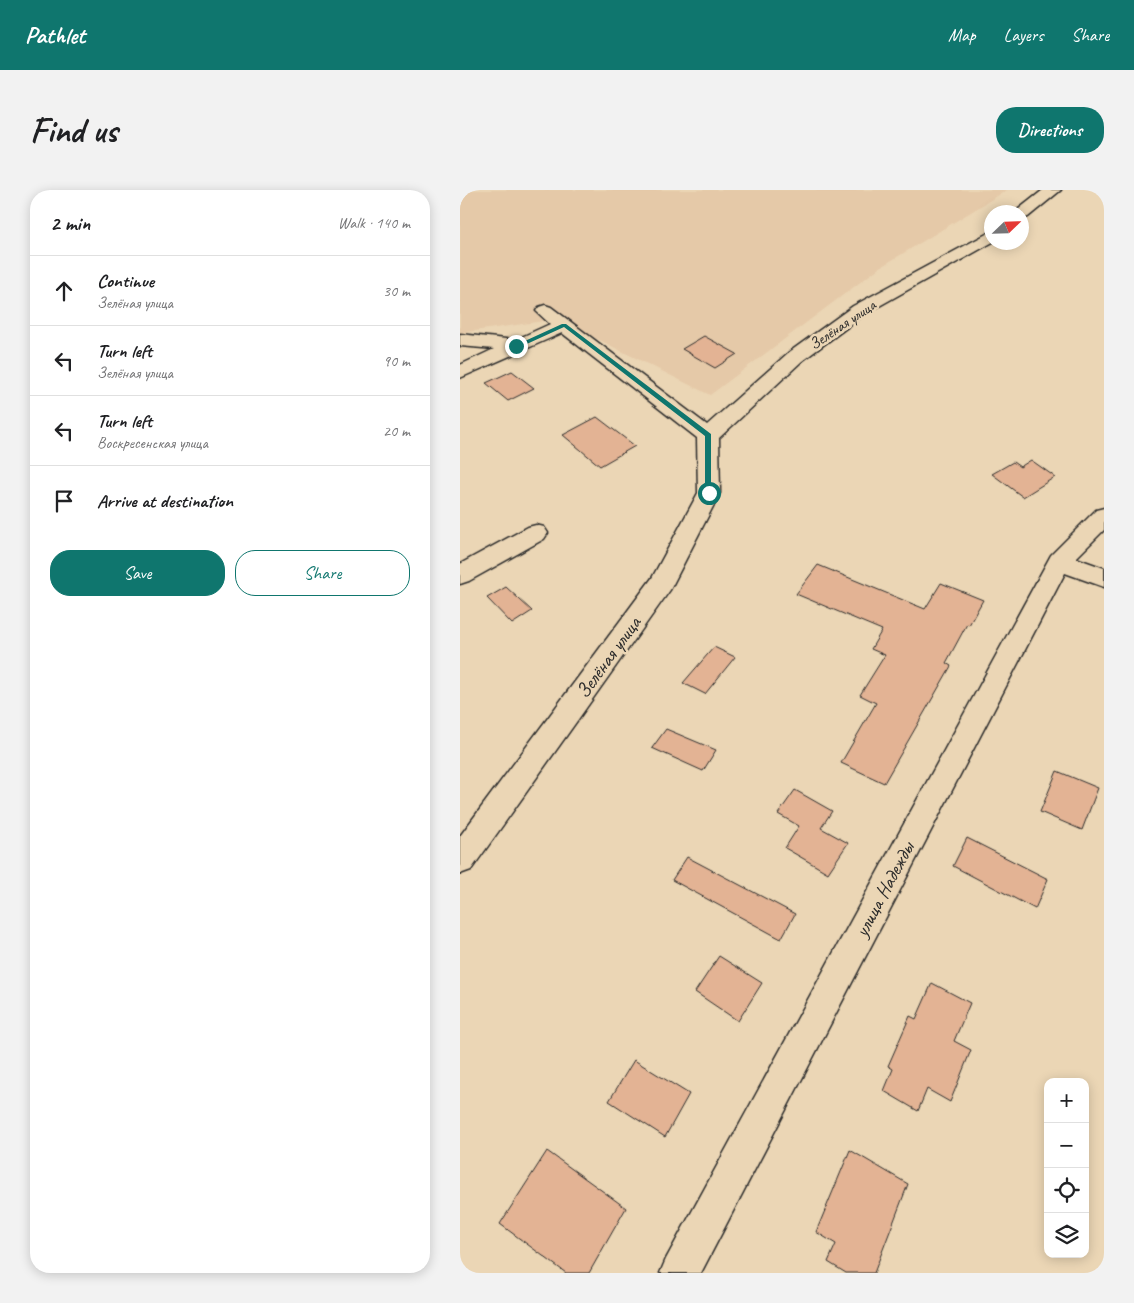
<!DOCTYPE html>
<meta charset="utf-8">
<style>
:root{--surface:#fff;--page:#f2f2f2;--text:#202124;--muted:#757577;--line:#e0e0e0;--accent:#0f766e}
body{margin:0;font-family:Caveat,sans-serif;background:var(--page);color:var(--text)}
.controls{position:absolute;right:15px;bottom:15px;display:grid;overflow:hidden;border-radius:10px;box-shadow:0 2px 12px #0003}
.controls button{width:45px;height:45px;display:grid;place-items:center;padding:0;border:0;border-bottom:1px solid var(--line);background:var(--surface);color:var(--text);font:25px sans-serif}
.compass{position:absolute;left:524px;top:15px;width:45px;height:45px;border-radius:50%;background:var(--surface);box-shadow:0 2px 12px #0003;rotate:67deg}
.stop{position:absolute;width:15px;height:15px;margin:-11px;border:4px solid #0f766e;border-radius:50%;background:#fff}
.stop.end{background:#0f766e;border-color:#fff;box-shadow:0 1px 5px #0008}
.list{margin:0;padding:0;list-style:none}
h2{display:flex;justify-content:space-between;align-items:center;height:65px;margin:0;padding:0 20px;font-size:21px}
h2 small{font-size:16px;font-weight:400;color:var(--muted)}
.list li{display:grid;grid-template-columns:32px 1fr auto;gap:15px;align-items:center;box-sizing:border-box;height:70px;padding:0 20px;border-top:1px solid var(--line)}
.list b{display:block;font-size:19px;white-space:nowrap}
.list p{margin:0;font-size:16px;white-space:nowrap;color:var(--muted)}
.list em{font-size:16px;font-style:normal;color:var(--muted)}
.actions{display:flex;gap:10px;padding:15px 20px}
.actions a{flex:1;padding:11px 0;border:1px solid var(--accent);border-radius:20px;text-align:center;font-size:18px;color:var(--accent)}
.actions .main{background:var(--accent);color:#fff}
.icon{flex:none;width:28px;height:28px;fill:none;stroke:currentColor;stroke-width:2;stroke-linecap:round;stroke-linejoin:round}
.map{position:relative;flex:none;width:644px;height:1083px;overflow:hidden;border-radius:20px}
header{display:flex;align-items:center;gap:30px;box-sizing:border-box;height:70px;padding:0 25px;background:var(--accent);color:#fff}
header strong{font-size:24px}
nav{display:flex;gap:28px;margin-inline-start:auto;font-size:18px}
.intro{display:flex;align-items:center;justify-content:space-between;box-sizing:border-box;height:120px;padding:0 30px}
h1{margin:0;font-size:35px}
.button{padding:12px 22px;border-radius:20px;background:var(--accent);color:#fff;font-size:18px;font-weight:700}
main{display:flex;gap:30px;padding:0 30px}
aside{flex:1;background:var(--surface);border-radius:20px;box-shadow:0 2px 12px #0003}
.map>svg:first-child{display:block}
</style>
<header>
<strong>Pathlet</strong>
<nav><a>Map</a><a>Layers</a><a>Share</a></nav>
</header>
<div class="intro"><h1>Find us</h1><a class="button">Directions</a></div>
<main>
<aside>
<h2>2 min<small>Walk · 140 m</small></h2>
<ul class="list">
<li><svg class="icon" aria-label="ahead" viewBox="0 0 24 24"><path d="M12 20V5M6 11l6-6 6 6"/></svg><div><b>Continue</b><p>Зелёная улица</p></div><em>30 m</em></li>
<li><svg class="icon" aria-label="left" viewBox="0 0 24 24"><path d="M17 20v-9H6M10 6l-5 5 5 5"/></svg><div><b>Turn left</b><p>Зелёная улица</p></div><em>90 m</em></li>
<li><svg class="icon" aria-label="left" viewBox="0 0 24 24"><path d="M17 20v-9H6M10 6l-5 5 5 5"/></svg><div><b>Turn left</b><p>Воскресенская улица</p></div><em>20 m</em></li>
<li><svg class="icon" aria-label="arrive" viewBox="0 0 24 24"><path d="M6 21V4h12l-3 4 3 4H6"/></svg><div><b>Arrive at destination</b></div></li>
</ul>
<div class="actions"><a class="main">Save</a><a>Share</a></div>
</aside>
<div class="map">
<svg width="644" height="1083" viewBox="0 0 644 1083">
<rect width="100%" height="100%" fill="#ebd6b5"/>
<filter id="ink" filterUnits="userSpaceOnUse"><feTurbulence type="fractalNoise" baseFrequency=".02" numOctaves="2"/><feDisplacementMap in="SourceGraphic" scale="10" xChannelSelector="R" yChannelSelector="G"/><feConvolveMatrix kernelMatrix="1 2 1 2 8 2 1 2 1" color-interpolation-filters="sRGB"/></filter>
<g filter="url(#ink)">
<path fill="#e5c9a8" d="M0 0H547L419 78 250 205 97 129 0 143Z"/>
<g fill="#e3b394" stroke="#2b2b2b">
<path d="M244 146 277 164 255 178 222 159Z"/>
<path d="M52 181 74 198 48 211 26 193Z"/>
<path d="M137 227 175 256 140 276 103 245Z"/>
<path d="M571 270 595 287 563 307 532 284 553 272 560 277Z"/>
<path d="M358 375 465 419 481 393 523 410 509 435 507 434 486 473 491 476 424 593 381 573 416 513 400 505 425 465 411 459 422 440 336 404Z"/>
<path d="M46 397 72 421 52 434 27 408Z"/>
<path d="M254 457 275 467 245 504 223 493Z"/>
<path d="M206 539 256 560 243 581 192 558Z"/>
<path d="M597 581 638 598 622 640 580 622Z"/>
<path d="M335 600 372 621 361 638 388 653 368 683 325 658 339 636 318 624Z"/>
<path d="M507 648 588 689 575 719 493 676Z"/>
<path d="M227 667 335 724 321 749 212 690Z"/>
<path d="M259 766 302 793 278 831 235 802Z"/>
<path d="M472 793 510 813 494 851 511 860 490 912 467 899 458 921 424 901 433 879 428 876 450 826 456 829Z"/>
<path d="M174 870 229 904 205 947 149 911Z"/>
<path d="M390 960 448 994 414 1083H386L368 1072 376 1054 356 1042Z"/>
<path d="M87 961 166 1018 129 1083H106L40 1034Z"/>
</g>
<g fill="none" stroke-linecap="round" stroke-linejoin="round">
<g stroke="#2b2b2b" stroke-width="3">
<g id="minor">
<path d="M583 0H601L568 27 562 29V22H555Z"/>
<path d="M532 41 533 52 405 124 342 171 259 248 260 303 210 400 11 680 0 684V646L192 388 238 303 237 248 102 143 0 188V175L34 159 0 156V144L55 150 90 134 76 121 79 117 85 115 91 117 247 235 328 163 393 116Z"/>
<path d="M644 318V340L616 368 644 378V397L605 383 241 1083H200L206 1069 591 365 636 320Z"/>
<path d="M76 335 84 337 88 343 84 349 9 391 0 394V374L68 337Z"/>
</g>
</g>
<use href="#minor" fill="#ebd6b5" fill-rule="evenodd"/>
</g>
</g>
<path fill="#0f766e" d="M102 134H106L251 244V304L245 303V246L104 137 58 158 54 156Z"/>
<g text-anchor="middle" stroke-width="5" stroke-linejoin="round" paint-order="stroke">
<g font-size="16" fill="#2b2b2b" stroke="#ebd6b5">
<text transform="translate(382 134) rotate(-34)" y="6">Зелёная улица</text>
</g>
<g font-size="20" fill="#2b2b2b" stroke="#ebd6b5">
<text transform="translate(148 467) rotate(-54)" y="7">Зелёная улица</text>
<text transform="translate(424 699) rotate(-62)" y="7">улица Надежды</text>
</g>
</g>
</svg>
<div class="controls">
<button>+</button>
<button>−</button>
<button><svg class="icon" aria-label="locate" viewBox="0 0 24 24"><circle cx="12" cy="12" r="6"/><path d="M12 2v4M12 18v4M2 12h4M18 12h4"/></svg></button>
<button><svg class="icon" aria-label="layers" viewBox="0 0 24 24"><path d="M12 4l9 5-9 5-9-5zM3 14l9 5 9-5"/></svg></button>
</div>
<svg class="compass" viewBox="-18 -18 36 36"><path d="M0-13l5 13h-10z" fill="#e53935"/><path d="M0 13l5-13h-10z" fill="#757577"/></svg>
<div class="stop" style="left:249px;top:303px"></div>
<div class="stop end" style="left:56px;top:156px"></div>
</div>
</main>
